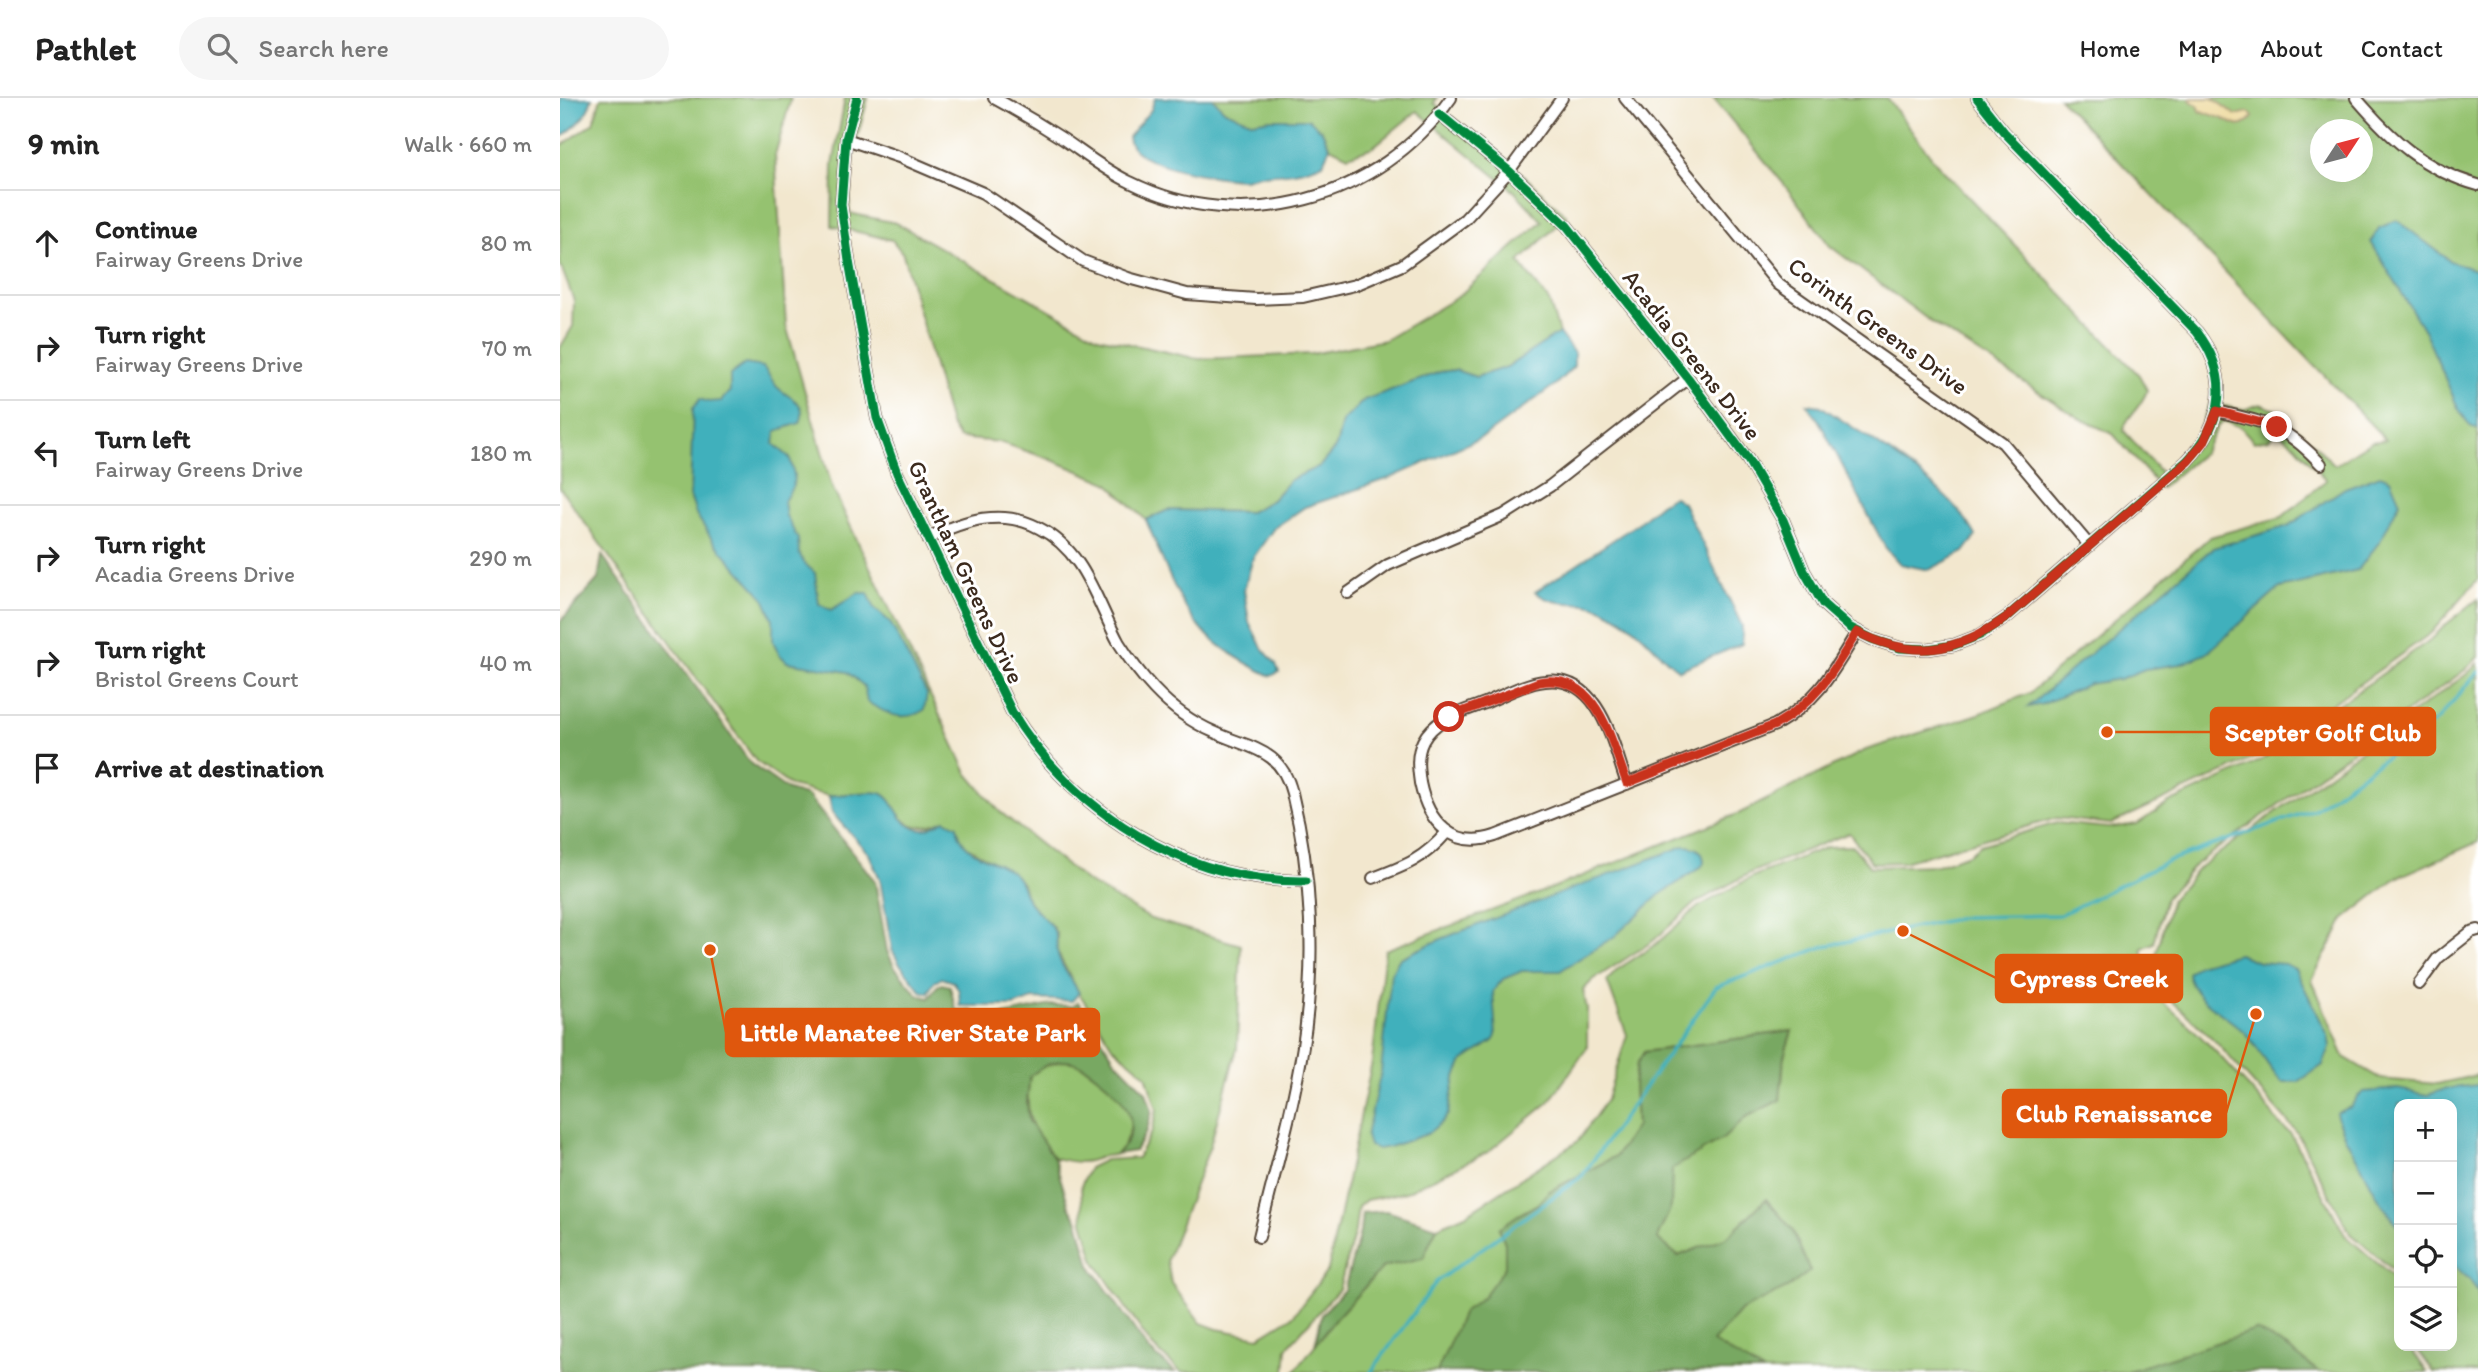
<!DOCTYPE html>
<meta charset="utf-8">
<style>
:root{--surface:#fff;--page:#f6f6f6;--text:#222;--muted:#767676;--line:#e0e0e0}
body{margin:0;font-family:Itim,sans-serif;background:var(--page);color:var(--text)}
.controls{position:absolute;right:21px;bottom:21px;display:grid;overflow:hidden;border-radius:14px;box-shadow:0 7px 28px #0002}
.controls button{width:63px;height:63px;display:grid;place-items:center;padding:0;border:0;border-bottom:2px solid var(--line);background:var(--surface);color:var(--text);font:35px sans-serif}
.compass{position:absolute;left:1750px;top:21px;width:63px;height:63px;border-radius:50%;background:var(--surface);box-shadow:0 7px 28px #0002;rotate:54deg}
.stop{position:absolute;width:21px;height:21px;margin:-16px;border:5px solid #c8321e;border-radius:50%;background:#fff}
.stop.end{background:#c8321e;border-color:#fff;box-shadow:0 2px 7px #0008}
.list{margin:0;padding:0;list-style:none}
h2{display:flex;justify-content:space-between;align-items:center;height:91px;margin:0;padding:0 28px;font-size:30px}
h2 small{font-size:23px;font-weight:400;color:var(--muted)}
.list li{display:grid;grid-template-columns:46px 1fr auto;gap:21px;align-items:center;box-sizing:border-box;height:105px;padding:0 28px;border-top:2px solid var(--line)}
.list b{display:block;font-size:26px;white-space:nowrap}
.list p{margin:0;font-size:23px;white-space:nowrap;color:var(--muted)}
.list em{font-size:23px;font-style:normal;color:var(--muted)}
.icon{flex:none;width:38px;height:38px;fill:none;stroke:currentColor;stroke-width:2;stroke-linecap:round;stroke-linejoin:round}
.map{position:relative;flex:none;width:1918px;height:1274px;overflow:hidden}
header{display:flex;align-items:center;gap:42px;box-sizing:border-box;height:98px;padding:0 35px;background:var(--surface);border-bottom:2px solid var(--line)}
header strong{font-size:33px}
nav{display:flex;gap:38px;margin-inline-start:auto;font-size:24px}
.search{width:490px;height:63px;background:var(--page);display:flex;align-items:center;gap:18px;box-sizing:border-box;padding:0 24px;border-radius:38px;color:var(--muted);font-size:26px}
main{display:flex}
aside{flex:1;background:var(--surface)}
.map>svg:first-child{display:block}
</style>
<header>
<strong>Pathlet</strong>
<div class="search"><svg class="icon" aria-label="search" viewBox="0 0 24 24"><circle cx="10" cy="10" r="6"/><path d="M15 15l6 6"/></svg>Search here</div>
<nav><a>Home</a><a>Map</a><a>About</a><a>Contact</a></nav>
</header>
<main>
<aside>
<h2>9 min<small>Walk · 660 m</small></h2>
<ul class="list">
<li><svg class="icon" aria-label="ahead" viewBox="0 0 24 24"><path d="M12 20V5M6 11l6-6 6 6"/></svg><div><b>Continue</b><p>Fairway Greens Drive</p></div><em>80 m</em></li>
<li><svg class="icon" aria-label="right" viewBox="0 0 24 24"><path d="M7 20v-9h11M14 6l5 5-5 5"/></svg><div><b>Turn right</b><p>Fairway Greens Drive</p></div><em>70 m</em></li>
<li><svg class="icon" aria-label="left" viewBox="0 0 24 24"><path d="M17 20v-9H6M10 6l-5 5 5 5"/></svg><div><b>Turn left</b><p>Fairway Greens Drive</p></div><em>180 m</em></li>
<li><svg class="icon" aria-label="right" viewBox="0 0 24 24"><path d="M7 20v-9h11M14 6l5 5-5 5"/></svg><div><b>Turn right</b><p>Acadia Greens Drive</p></div><em>290 m</em></li>
<li><svg class="icon" aria-label="right" viewBox="0 0 24 24"><path d="M7 20v-9h11M14 6l5 5-5 5"/></svg><div><b>Turn right</b><p>Bristol Greens Court</p></div><em>40 m</em></li>
<li><svg class="icon" aria-label="arrive" viewBox="0 0 24 24"><path d="M6 21V4h12l-3 4 3 4H6"/></svg><div><b>Arrive at destination</b></div></li>
</ul>
</aside>
<div class="map">
<svg width="1918" height="1274" viewBox="0 0 1918 1274">
<rect width="100%" height="100%" fill="#fff"/>
<filter id="ink" filterUnits="userSpaceOnUse"><feTurbulence type="fractalNoise" baseFrequency=".0143" numOctaves="2"/><feDisplacementMap in="SourceGraphic" scale="14" xChannelSelector="R" yChannelSelector="G"/><feConvolveMatrix kernelMatrix="1 2 1 2 8 2 1 2 1" color-interpolation-filters="sRGB"/></filter>
<filter id="wash" filterUnits="userSpaceOnUse"><feTurbulence type="fractalNoise" baseFrequency=".00686" numOctaves="4" result="noise"/><feDisplacementMap in="SourceGraphic" scale="28" xChannelSelector="R" yChannelSelector="G"/><feGaussianBlur stdDeviation="1.57" result="paint"/><feColorMatrix in="noise" values="0 0 0 0 0 0 0 0 0 0 0 0 0 0 0 0 0 1.4 0 .05"/><feComposite in="paint" operator="in"/></filter>
<g filter="url(#wash)">
<rect width="100%" height="100%" fill="#f2e7ce"/>
<g fill="#95c270" stroke="#687647" stroke-width="2" fill-rule="evenodd">
<path d="M41 0H231L215 57 226 227 272 389 407 675 439 713 526 783 591 821 681 847 677 950 650 1048 607 1162 611 1185 641 1225 657 1231 699 1239 733 1218 768 1172 812 964 825 852 995 789 1180 715 1306 652 1416 617 1470 595 1650 439 1722 419 1766 382 1735 347 1716 333 1709 341 1694 344 1681 329 1664 323 1658 328 1643 355 1601 390 1553 336 1519 320 1371 224 1270 148 1223 85 1153 0H1327L1376 65 1579 277 1587 292C1583 308 1564 320 1564 333L1602 376 1636 341 1650 305 1683 312 1700 306 1716 312 1721 322 1740 333 1775 367 1811 344 1826 342 1499 0H1918V481L1871 535 1697 659 1551 726 1497 720 1344 764 1312 765 1289 735 1192 774 1135 805 1093 843 1033 882 1023 892 1027 911V950L989 1004 928 1054 846 1094 806 1102 798 1109 795 1133 779 1191 727 1250 725 1274H621L592 1248 535 1164 523 1123 521 1088 529 1070 545 1062 577 1060 592 1033 597 1012 586 977 552 948 519 895 497 854V837L492 828 481 819 466 799 462 786 454 776 404 747 385 722C355 735 344 729 328 700L297 695 269 698 231 688 196 663 0 390V250L13 228 14 203 0 166V49L33 25ZM1760 32H1802V74H1760Z"/>
<path d="M285 0H308L292 59 289 115 336 125 538 239 639 261 751 256 825 242 899 198 982 123 955 94 857 13 813 49 788 58 770 49 762 33 711 21 693 24 665 13 652 0H877L874 5 960 74 1007 118 959 164 989 203 999 235 947 269 916 279 895 272 880 274 804 302 782 324 776 349 760 368 730 382 712 402 690 414 608 412 586 422 548 385 487 360 439 344 399 340 390 326 343 156 332 142 272 128 273 67Z"/>
<path d="M1918 501V559L1905 572 1636 766 1606 800 1594 845 1582 850 1590 894C1636 929 1673 972 1711 1014L1718 1025 1731 1036 1785 1137 1839 1184V1248H1853V1254L1867 1274H734L777 1219 823 1169 862 1160 877 1129 905 1117 1018 1043 1047 1001 1067 937 1047 883 1058 871 1096 846 1138 809 1194 778 1267 749 1293 748 1310 769 1377 767 1409 756 1420 747 1497 725 1549 730 1577 726 1609 705 1700 663 1874 539 1884 528ZM1232 933 1224 958 1222 986 945 1164V1145L940 1130 958 1117 978 1106 988 1094 1056 1058 1076 1028 1074 987 1077 966 1084 954Z"/>
<path d="M1918 565V744L1836 780 1784 821 1752 882 1784 959 1821 981 1877 986 1918 977V1274H1874L1858 1252V1248H1892V1006H1839V1177L1790 1135 1736 1033 1655 943 1597 889 1596 857 1611 802 1640 769 1908 575Z"/>
<path d="M501 963C508 963 517 963 522 966 544 977 580 1011 568 1037 565 1043 563 1052 557 1056 552 1058 546 1057 541 1059 522 1067 515 1064 494 1060 468 1025 466 1022 469 978L483 969Z"/>
</g>
<g fill="#78a862" stroke="#5a6940" stroke-width="2">
<path d="M42 457 191 666 228 692 248 698 315 783 327 853 334 868 358 897 369 900 377 888 382 886 390 888 396 912 412 913 419 922 491 907 513 908 518 904 555 962 586 994 592 1013 587 1032 575 1053 556 1056C587 1028 564 999 538 979 527 970 519 964 504 963 491 962 480 971 470 978L467 1003 469 1023 494 1060 509 1108 518 1123 530 1167 588 1251 615 1274H0V524L38 481Z"/>
<path d="M1232 933 1224 958 1220 1002 1186 1019 1164 1040 1112 1071 1111 1109 1097 1140 1118 1158 1167 1139 1206 1101 1232 1131 1250 1173 1229 1189 1180 1213 1153 1244 1203 1274H877L903 1214 924 1198 945 1169V1145L939 1130 958 1117 978 1106 988 1094 1056 1058 1076 1028 1074 987 1077 966 1084 954Z"/>
<path d="M826 1113 877 1129 863 1160 823 1169 777 1219 755 1247 762 1216 784 1192 800 1134 802 1115Z"/>
<path d="M1696 1232 1726 1249 1759 1274H1565Z"/>
</g>
<path fill="#eeda9e" stroke="#94825e" stroke-width="2" d="M1631 0H1652L1676 17 1689 14 1693 19C1679 36 1673 23 1658 19 1652 17 1648 16 1642 13L1640 14 1639 9 1630 2Z"/>
<g fill="#41b0bc" stroke="#3e6d6d" stroke-width="2">
<path d="M0 0H32C27 20 16 28 0 40Z"/>
<path d="M595 0H652L665 13 693 24 711 21H749L762 33 770 49 763 65C742 75 722 76 700 77 695 77 690 80 684 81 659 81 570 68 568 39L591 12Z"/>
<path d="M1837 122 1890 163 1918 173V331L1910 328 1898 310 1865 234 1811 144 1819 130Z"/>
<path d="M999 235 1014 255V268L996 286 925 338 833 379 745 409 714 430 693 460 684 492 689 524 702 550 716 566 719 574 711 578C686 566 654 547 636 525 615 498 600 454 586 422L608 412 690 414 712 402 730 382 760 368 776 349 782 324 804 302 880 274 895 272 916 279 947 269Z"/>
<path d="M185 266 203 269C208 275 212 283 217 289 229 301 249 304 240 325L216 333 214 346 230 360 234 377 233 388 224 403 226 418 238 441 239 455 244 465 255 475 259 506 271 512 298 495H308L315 511 330 524 367 596 364 612C343 625 327 616 307 604L304 588 287 574 227 564 219 556 213 543V521L204 500 153 443 136 416 130 398 133 310 140 301 148 304 161 303 170 293V277Z"/>
<path d="M1247 306 1261 308C1308 341 1390 387 1416 438L1404 454 1369 472 1340 466 1325 449 1259 323Z"/>
<path d="M1820 377 1830 381 1840 404 1820 443 1798 472 1720 490 1646 556 1621 566 1585 571 1560 581 1529 586 1483 606 1468 609 1653 450 1728 428 1785 390Z"/>
<path d="M1113 398 1123 405 1182 528V546L1119 572C1102 560 1091 544 1075 531 1066 523 1053 516 1043 511 1021 500 999 512 975 494L1077 426 1100 406Z"/>
<path d="M297 695C304 695 313 693 320 695 338 700 336 732 365 731 371 730 380 724 385 722L397 728C402 762 437 758 456 778 463 786 463 795 468 802 475 813 487 821 493 831 498 838 496 844 497 851 498 866 513 882 519 895L512 903 473 901 453 908H400L399 893 394 884 382 880 373 885 368 895 361 893 339 865 332 852 320 781 309 756 272 715 269 698Z"/>
<path d="M1124 748C1135 748 1144 752 1144 765L1141 769 1098 798 1055 838 1000 873H962L943 881 933 893 936 938 933 943 903 963 895 981 888 1016 883 1023 867 1036 829 1049 818 1051 809 1048 806 1038 821 974 831 875 840 860 881 841Z"/>
<path d="M1678 856 1699 864 1725 866 1735 871 1768 937 1770 949 1763 967 1738 984H1722C1707 969 1699 950 1685 935 1668 917 1631 902 1628 875L1638 867Z"/>
<path d="M1918 987V1194L1909 1181 1892 1166V1006H1839V1128C1823 1111 1814 1092 1803 1071 1793 1053 1781 1036 1776 1015L1791 1009 1797 999 1804 994 1837 991 1868 997 1885 991Z"/>
</g>
<g fill="none" stroke-linecap="round" stroke-linejoin="round">
<path stroke="#41b0bc" stroke-width="3.5" d="M811 1274 877 1183 1022 1078 1156 889 1265 848 1405 819 1500 817 1608 763 1755 711 1877 622 1918 574"/>
</g>
</g>
<g filter="url(#ink)">
<g fill="none" stroke-linecap="round" stroke-linejoin="round">
<g stroke="#564638" stroke-width="14">
<g id="street">
<path d="M297 0 286 41 281 107 289 163 317 320 337 375 452 614C514 715 626 785 746 783"/>
<path d="M434 0C458 13 480 26 503 41 525 56 546 73 570 84 683 140 819 102 891 0"/>
<path d="M1065 0 1218 186 1443 345 1529 447"/>
<path d="M1796 0C1832 42 1864 72 1918 87"/>
<path d="M879 16 949 73 1007 128 1128 280 1188 362 1223 422 1244 473 1263 506 1289 529 1312 541 1340 550 1368 551 1394 547 1420 537 1447 519 1627 363C1665 324 1670 277 1637 234L1444 34 1417 0"/>
<path d="M286 41 339 59 423 95 523 163 568 180 627 196 696 201 743 199 795 187 842 167 905 121 949 73 1002 0"/>
<path d="M1657 313C1709 326 1723 326 1761 366"/>
<path d="M368 440C404 422 442 410 479 430 525 453 536 503 559 545 569 561 581 577 594 591 611 609 631 624 654 634 690 651 721 650 732 695 752 776 756 866 743 948 733 1012 714 1076 699 1139"/>
<path d="M788 495 828 467 944 417 990 388 1128 280"/>
<path d="M1067 686C1053 647 1040 576 985 583 965 585 944 597 925 605 902 614 875 620 863 643 856 657 858 671 860 685 868 724 893 752 935 738L1215 627C1257 604 1273 574 1297 534"/>
<path d="M813 780C845 768 864 761 887 734"/>
<path d="M1859 886 1878 860 1911 834 1918 832"/>
</g>
</g>
<use href="#street" stroke="#fff" stroke-width="10"/>
<g stroke="#fff" stroke-width="13">
<g id="cycleway">
<path d="M297 0 286 41 281 107 289 163 317 320 337 375 452 614C514 715 626 785 746 783"/>
<path d="M879 16 949 73 1007 128 1128 280 1188 362 1223 422 1244 473 1263 506 1289 529 1312 541 1340 550 1368 551 1394 547 1420 537 1447 519 1627 363C1665 324 1670 277 1637 234L1444 34 1417 0"/>
</g>
</g>
<use href="#cycleway" stroke="#00873e" stroke-width="9"/>
</g>
</g>
<g fill="none" stroke-linecap="round" stroke-linejoin="round" filter="url(#ink)">
<path stroke="#c8321e" stroke-width="9" d="M889 619 979 584C1038 573 1051 644 1067 685L1215 627C1257 603 1273 574 1297 534 1353 562 1397 555 1447 519L1628 363 1644 344 1657 313 1717 329"/>
</g>
<g text-anchor="middle" stroke-width="6" stroke-linejoin="round" paint-order="stroke">
<g font-size="24" fill="#3b2a1e" stroke="#fff">
<text transform="translate(1318 228) rotate(36)" y="8">Corinth Greens Drive</text>
<text transform="translate(1132 257) rotate(52)" y="8">Acadia Greens Drive</text>
<text transform="translate(406 474) rotate(65)" y="8">Grantham Greens Drive</text>
</g>
</g>
<path fill="none" stroke="#df570d" stroke-width="2.5" d="M1547 634L1651 634M1343 833L1436 880M150 852L166 934M1696 916L1666 1015"/>
<g fill="#df570d" stroke="#fff" stroke-width="2.5">
<circle cx="1547" cy="634" r="7"/>
<circle cx="1343" cy="833" r="7"/>
<circle cx="150" cy="852" r="7"/>
<circle cx="1696" cy="916" r="7"/>
</g>
<g fill="#df570d" stroke="#df570d" stroke-width="2.5">
<rect x="1651" y="610" width="224" height="47" rx="7"/>
<rect x="1436" y="857" width="186" height="47" rx="7"/>
<rect x="166" y="911" width="373" height="47" rx="7"/>
<rect x="1443" y="992" width="223" height="47" rx="7"/>
</g>
<g font-size="26" text-anchor="middle" font-weight="bold" fill="#fff">
<text x="1763" y="643">Scepter Golf Club</text>
<text x="1529" y="889">Cypress Creek</text>
<text x="353" y="943">Little Manatee River State Park</text>
<text x="1554" y="1024">Club Renaissance</text>
</g>
</svg>
<div class="controls">
<button>+</button>
<button>−</button>
<button><svg class="icon" aria-label="locate" viewBox="0 0 24 24"><circle cx="12" cy="12" r="6"/><path d="M12 2v4M12 18v4M2 12h4M18 12h4"/></svg></button>
<button><svg class="icon" aria-label="layers" viewBox="0 0 24 24"><path d="M12 4l9 5-9 5-9-5zM3 14l9 5 9-5"/></svg></button>
</div>
<svg class="compass" viewBox="-18 -18 36 36"><path d="M0-13l5 13h-10z" fill="#e53935"/><path d="M0 13l5-13h-10z" fill="#767676"/></svg>
<div class="stop" style="left:889px;top:619px"></div>
<div class="stop end" style="left:1717px;top:329px"></div>
</div>
</main>
